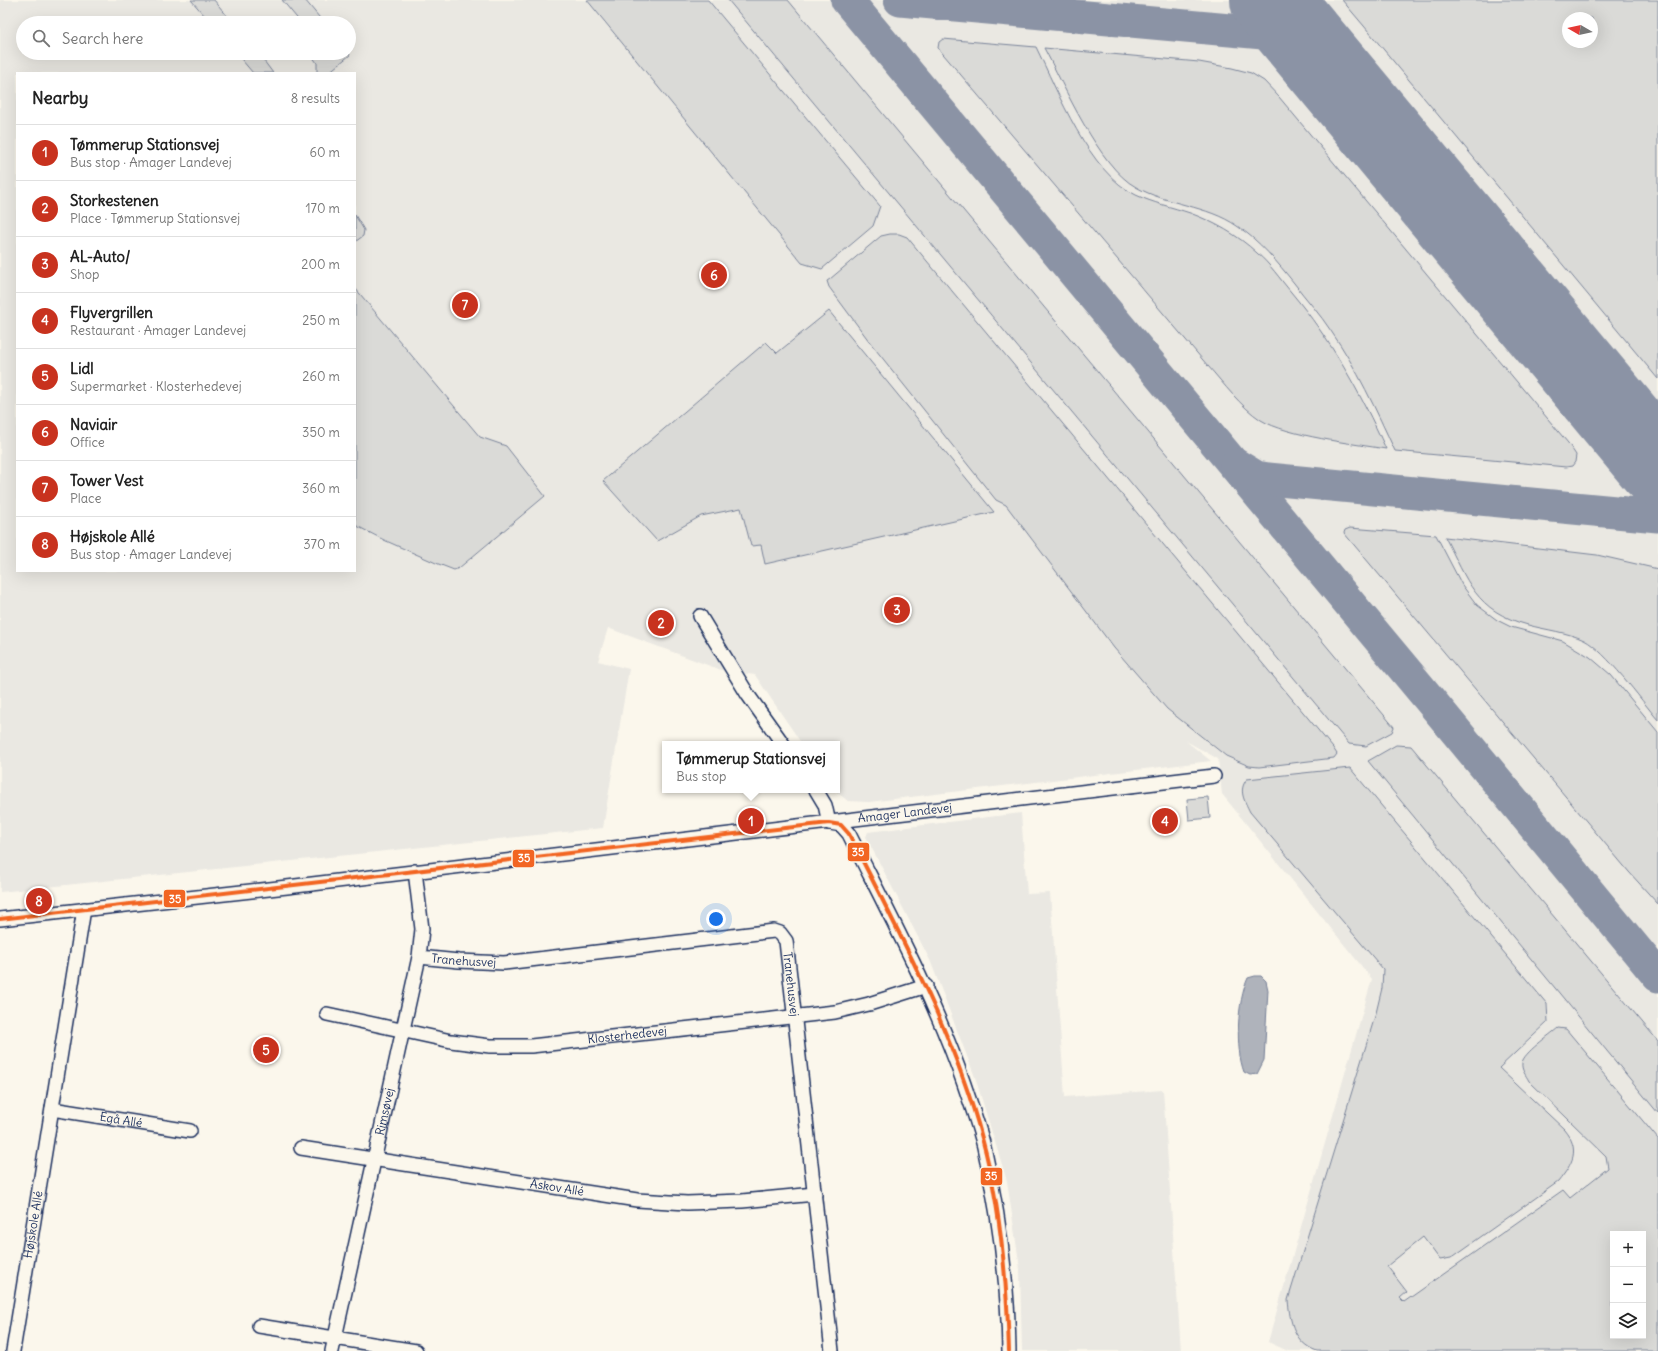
<!DOCTYPE html>
<meta charset="utf-8">
<style>
:root{--surface:#fff;--page:#f2f2f2;--text:#222;--muted:#767676;--line:#e0e0e0;--accent:#c8321e}
body{margin:0;font-family:Delius,sans-serif;background:var(--page);color:var(--text)}
.controls{position:absolute;right:12px;bottom:12px;display:grid;overflow:hidden;border-radius:0px;box-shadow:0 4px 16px #0002}
.controls button{width:36px;height:36px;display:grid;place-items:center;padding:0;border:0;border-bottom:1px solid var(--line);background:var(--surface);color:var(--text);font:20px sans-serif}
.compass{position:absolute;left:1562px;top:12px;width:36px;height:36px;border-radius:50%;background:var(--surface);box-shadow:0 4px 16px #0002;rotate:279deg}
.you{position:absolute;left:716px;top:919px;width:14px;height:14px;margin:-10px;border:3px solid #fff;border-radius:50%;background:#1a73e8;box-shadow:0 0 0 6px #1a73e833}
.badge{display:grid;place-items:center;width:26px;height:26px;border-radius:50%;background:var(--accent);color:#fff;font-size:13px;font-weight:700}
.pin{position:absolute;translate:-50% -50%;border:2px solid #fff;box-shadow:0 1px 4px #0006}
.popup{position:absolute;left:662px;top:741px;width:178px;height:52px;box-sizing:border-box;display:grid;place-content:center;border-radius:0px;background:var(--surface);filter:drop-shadow(0 1px 3px #0005);font-size:13px;white-space:nowrap;color:var(--muted)}
.popup b{font-size:15px;color:var(--text)}
.popup::after{content:'';position:absolute;left:50%;top:100%;margin-left:-8px;border:8px solid transparent;border-top-color:var(--surface)}
.list{margin:0;padding:0;list-style:none}
h2{display:flex;justify-content:space-between;align-items:center;height:52px;margin:0;padding:0 16px;font-size:17px}
h2 small{font-size:13px;font-weight:400;color:var(--muted)}
.list li{display:grid;grid-template-columns:26px 1fr auto;gap:12px;align-items:center;box-sizing:border-box;height:56px;padding:0 16px;border-top:1px solid var(--line)}
.list b{display:block;font-size:15px;white-space:nowrap}
.list p{margin:0;font-size:13px;white-space:nowrap;color:var(--muted)}
.list em{font-size:13px;font-style:normal;color:var(--muted)}
.icon{flex:none;width:22px;height:22px;fill:none;stroke:currentColor;stroke-width:2;stroke-linecap:round;stroke-linejoin:round}
.map{position:relative;flex:none;width:1658px;height:1351px;overflow:hidden}
.search{position:absolute;background:var(--surface);box-shadow:0 4px 16px #0002;left:16px;top:16px;width:340px;height:44px;display:flex;align-items:center;gap:10px;box-sizing:border-box;padding:0 14px;border-radius:22px;color:var(--muted);font-size:15px}
.panel{position:absolute;background:var(--surface);box-shadow:0 4px 16px #0002;left:16px;top:72px;width:340px;height:500px;border-radius:0px}
.map>svg:first-child{display:block}
</style>
<div class="map">
<svg width="1658" height="1351" viewBox="0 0 1658 1351">
<rect width="100%" height="100%" fill="#fbf7ec"/>
<filter id="ink" filterUnits="userSpaceOnUse"><feTurbulence type="fractalNoise" baseFrequency=".025" numOctaves="2"/><feDisplacementMap in="SourceGraphic" scale="8" xChannelSelector="R" yChannelSelector="G"/><feConvolveMatrix kernelMatrix="1 2 1 2 8 2 1 2 1" color-interpolation-filters="sRGB"/></filter>
<g filter="url(#ink)">
<g fill="#eae8e2" fill-rule="evenodd">
<path d="M0 0H1658V1351H1288L1268 1342 1372 979 1222 794 1218 759 1186 741 1211 761 869 802 848 801 834 790H837V744H802L755 675 721 670 608 628 598 661 629 669 603 828 0 892ZM1568 18H1592V42H1568ZM23 23H349V53H23ZM17 73H355V571H17ZM1613 1234H1643V1336H1613Z"/>
<path d="M1021 813 1027 894 1050 893 1065 1097 1163 1090 1181 1351H1022L1020 1269 1007 1181 975 1077 930 960 866 837 868 832Z"/>
</g>
<g fill="#dadad7" stroke="#7a849a" fill-rule="evenodd">
<path d="M191 0H214L233 23H211Z"/>
<path d="M282 0H305L324 23H301Z"/>
<path d="M587 0H708L880 206 873 226 822 269 802 263Z"/>
<path d="M728 0H788L1394 727 1392 732 1366 746 1349 744Z"/>
<path d="M1342 0H1658V379L1364 26ZM1568 18H1592V42H1568Z"/>
<path d="M943 39 1036 47C1058 92 1089 173 1136 195 1153 203 1172 207 1190 213 1214 222 1238 235 1257 253 1270 264 1280 279 1291 292 1331 340 1360 392 1386 449 1355 444 1287 436 1261 420 1240 406 1224 384 1208 366L938 48 939 42Z"/>
<path d="M1044 48 1199 62 1232 68 1251 73 1264 81 1279 97 1568 443 1576 455 1575 462 1572 466 1566 467 1395 451C1376 410 1357 368 1331 331 1320 314 1306 299 1294 283 1277 262 1260 241 1237 226 1207 205 1167 205 1136 187 1099 167 1064 85 1044 48Z"/>
<path d="M236 53H258L273 73H253Z"/>
<path d="M310 53H349L350 55 328 73H317V63Z"/>
<path d="M355 215 364 230 363 236 355 242Z"/>
<path d="M890 234H899L907 237 1333 748 1337 754 1334 758 1259 767 1249 766 1226 756 1167 709 1114 648 1006 505 996 500 872 345 829 287 827 281 830 279 881 236Z"/>
<path d="M355 288 480 437 506 446 545 496 459 568 454 570 436 563 384 540 355 525Z"/>
<path d="M829 311 994 512 765 564 761 545 751 546 741 508 701 516 657 541 603 481 766 342 777 353Z"/>
<path d="M1350 528 1436 535 1462 585 1477 605 1497 620 1511 627 1563 641 1590 657 1611 675 1658 732V904L1629 872 1344 533 1345 530Z"/>
<path d="M1445 537 1597 555 1658 569V720C1641 700 1606 651 1584 640 1567 632 1546 630 1528 625 1475 611 1468 581 1445 537Z"/>
<path d="M1396 745 1411 746 1658 1041V1113L1368 761Z"/>
<path d="M1350 768 1547 1004 1548 1022 1499 1068 1564 1129C1581 1150 1573 1163 1558 1182L1451 1258 1440 1260 1423 1237 1387 1266 1407 1292 1400 1298 1404 1302 1563 1190 1570 1198 1608 1168 1606 1156 1529 1081C1526 1075 1521 1070 1522 1063 1523 1053 1550 1035 1558 1028L1566 1029 1658 1139V1351H1317C1294 1343 1290 1322 1288 1300L1376 1013 1382 988 1383 969 1250 812C1244 800 1238 790 1247 779ZM1613 1234H1643V1336H1613Z"/>
<path d="M1208 797 1210 818 1189 820 1187 799Z"/>
</g>
<path fill="#afb3bb" stroke="#747e96" d="M1255 976H1261L1266 981 1268 990 1264 1060 1257 1074 1250 1075 1244 1072C1235 1048 1237 1002 1248 978Z"/>
<g fill="none" stroke-linecap="round" stroke-linejoin="round">
<g stroke="#8b93a5" stroke-width="33">
<path d="M847 0 1440 712 1658 976"/>
<path d="M900 0 1263 33 1298 45 1326 66"/>
<path d="M1236 465 1256 477 1268 479 1658 516"/>
</g>
<path stroke="#8b93a5" stroke-width="82" d="M1271 0 1658 465"/>
<g stroke="#1b2f5e" stroke-width="16">
<g id="minor">
<path d="M700 616 748 695 783 744"/>
<path d="M816 790 825 805 829 823"/>
<path d="M830 823 841 825 849 834C890 916 934 997 964 1084 971 1105 979 1126 984 1147 999 1214 1008 1283 1009 1351"/>
<path id="s1" d="M0 919 287 887 1214 776"/>
<path id="s2" d="M419 957 459 961 504 963 774 931 780 933 786 941 832 1351"/>
<path id="s3" d="M327 1014 451 1041 490 1046H531L835 1012 869 1004 926 986"/>
<path id="s4" d="M52 1109 190 1131"/>
<path id="s5" d="M301 1148 637 1200 687 1203 742 1201 815 1194"/>
<path d="M259 1326 416 1351"/>
<path id="s6" d="M13 1351 84 909"/>
<path id="s7" d="M332 1351 419 957 422 929 415 871"/>
</g>
</g>
<use href="#minor" stroke="#fbf7ec" stroke-width="13"/>
<g stroke="#fbf7ec" stroke-width="7">
<path id="bus-1" d="M0 919 829 823 841 825 849 834C899 933 953 1031 982 1138 1001 1207 1007 1280 1009 1351"/>
</g>
<use href="#bus-1" stroke="#f26522" stroke-width="4"/>
</g>
</g>
<g text-anchor="middle" stroke-width="3.5" stroke-linejoin="round" paint-order="stroke">
<g font-size="12" fill="#1b2f5e" stroke="#fbf7ec">
<text dy="4" stroke="none"><textPath href="#s1" startOffset="911">Amager Landevej</textPath></text>
<text dy="4" stroke="none"><textPath href="#s2" startOffset="45">Tranehusvej</textPath></text>
<text dy="4" stroke="none"><textPath href="#s2" startOffset="417">Tranehusvej</textPath></text>
<text dy="4" stroke="none"><textPath href="#s3" startOffset="304">Klosterhedevej</textPath></text>
<text dy="4" stroke="none"><textPath href="#s7" startOffset="245">Rimsøvej</textPath></text>
<text dy="4" stroke="none"><textPath href="#s4" startOffset="70">Egå Allé</textPath></text>
<text dy="4" stroke="none"><textPath href="#s5" startOffset="259">Askov Allé</textPath></text>
<text dy="4" stroke="none"><textPath href="#s6" startOffset="128">Højskole Allé</textPath></text>
</g>
</g>
<g stroke="#fbf7ec" stroke-width="1.5">
<rect x="847" y="842" width="23" height="20" rx="4" fill="#f26522"/>
<rect x="512" y="849" width="23" height="19" rx="4" fill="#f26522"/>
<rect x="163" y="889" width="23" height="19" rx="4" fill="#f26522"/>
<rect x="980" y="1167" width="23" height="19" rx="4" fill="#f26522"/>
</g>
<g font-size="11" text-anchor="middle" font-weight="bold" fill="#fff">
<text x="858" y="856">35</text>
<text x="524" y="862">35</text>
<text x="175" y="903">35</text>
<text x="991" y="1180">35</text>
</g>
</svg>
<div class="controls">
<button>+</button>
<button>−</button>
<button><svg class="icon" aria-label="layers" viewBox="0 0 24 24"><path d="M12 4l9 5-9 5-9-5zM3 14l9 5 9-5"/></svg></button>
</div>
<svg class="compass" viewBox="-18 -18 36 36"><path d="M0-13l5 13h-10z" fill="#e53935"/><path d="M0 13l5-13h-10z" fill="#767676"/></svg>
<div class="you"></div>
<div class="pin badge" style="left:751px;top:821px">1</div>
<div class="popup"><b>Tømmerup Stationsvej</b>Bus stop</div>
<div class="pin badge" style="left:661px;top:623px">2</div>
<div class="pin badge" style="left:897px;top:610px">3</div>
<div class="pin badge" style="left:1165px;top:821px">4</div>
<div class="pin badge" style="left:266px;top:1050px">5</div>
<div class="pin badge" style="left:714px;top:275px">6</div>
<div class="pin badge" style="left:465px;top:305px">7</div>
<div class="pin badge" style="left:39px;top:901px">8</div>
<div class="search"><svg class="icon" aria-label="search" viewBox="0 0 24 24"><circle cx="10" cy="10" r="6"/><path d="M15 15l6 6"/></svg>Search here</div>
<section class="panel">
<h2>Nearby<small>8 results</small></h2>
<ul class="list">
<li><span class="badge">1</span><div><b>Tømmerup Stationsvej</b><p>Bus stop · Amager Landevej</p></div><em>60 m</em></li>
<li><span class="badge">2</span><div><b>Storkestenen</b><p>Place · Tømmerup Stationsvej</p></div><em>170 m</em></li>
<li><span class="badge">3</span><div><b>AL-Auto/</b><p>Shop</p></div><em>200 m</em></li>
<li><span class="badge">4</span><div><b>Flyvergrillen</b><p>Restaurant · Amager Landevej</p></div><em>250 m</em></li>
<li><span class="badge">5</span><div><b>Lidl</b><p>Supermarket · Klosterhedevej</p></div><em>260 m</em></li>
<li><span class="badge">6</span><div><b>Naviair</b><p>Office</p></div><em>350 m</em></li>
<li><span class="badge">7</span><div><b>Tower Vest</b><p>Place</p></div><em>360 m</em></li>
<li><span class="badge">8</span><div><b>Højskole Allé</b><p>Bus stop · Amager Landevej</p></div><em>370 m</em></li>
</ul>
</section>
</div>
